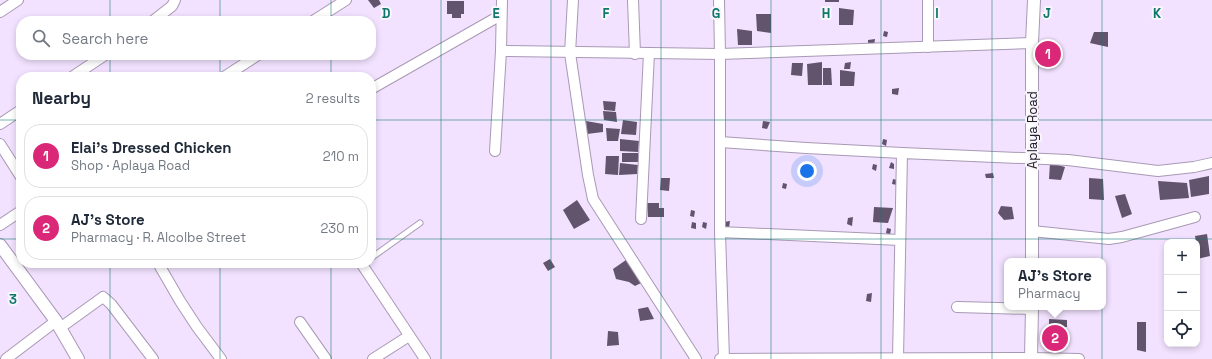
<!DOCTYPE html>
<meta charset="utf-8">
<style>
:root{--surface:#fff;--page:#f2f2f3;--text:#1f2937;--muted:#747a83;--line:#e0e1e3;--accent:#db2777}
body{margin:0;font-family:"Space Grotesk",sans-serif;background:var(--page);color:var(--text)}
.controls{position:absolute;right:12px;bottom:12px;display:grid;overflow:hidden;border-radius:8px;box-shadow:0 2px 6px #0003}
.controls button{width:36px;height:36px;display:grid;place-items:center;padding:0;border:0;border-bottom:1px solid var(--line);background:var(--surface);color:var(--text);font:20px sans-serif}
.you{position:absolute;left:807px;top:171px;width:14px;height:14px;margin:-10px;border:3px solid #fff;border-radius:50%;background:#1a73e8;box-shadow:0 0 0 6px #1a73e833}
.badge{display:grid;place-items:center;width:26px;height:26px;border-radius:50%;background:var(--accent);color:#fff;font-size:13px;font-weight:700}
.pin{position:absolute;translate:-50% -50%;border:2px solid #fff;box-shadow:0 1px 4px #0006}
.popup{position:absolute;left:1004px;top:258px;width:102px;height:52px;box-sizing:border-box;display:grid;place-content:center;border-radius:8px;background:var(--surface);filter:drop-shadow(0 1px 3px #0005);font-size:13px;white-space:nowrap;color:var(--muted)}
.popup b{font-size:15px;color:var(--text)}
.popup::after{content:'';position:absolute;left:50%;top:100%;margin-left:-8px;border:8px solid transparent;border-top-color:var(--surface)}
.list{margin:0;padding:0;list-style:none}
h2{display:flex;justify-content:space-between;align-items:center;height:52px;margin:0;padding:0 16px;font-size:17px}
h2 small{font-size:13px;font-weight:400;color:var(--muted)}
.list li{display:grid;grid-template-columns:26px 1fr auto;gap:12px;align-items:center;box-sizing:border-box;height:64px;margin:0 8px 8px;padding:0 8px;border:1px solid var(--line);border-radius:16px}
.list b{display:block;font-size:15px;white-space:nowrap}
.list p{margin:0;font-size:13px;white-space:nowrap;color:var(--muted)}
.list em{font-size:13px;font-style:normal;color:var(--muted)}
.icon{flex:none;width:22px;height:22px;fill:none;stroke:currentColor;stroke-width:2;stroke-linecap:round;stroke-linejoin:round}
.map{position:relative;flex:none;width:1212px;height:359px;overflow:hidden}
.search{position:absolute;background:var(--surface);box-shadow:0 2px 6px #0003;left:16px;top:16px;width:360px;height:44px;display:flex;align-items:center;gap:10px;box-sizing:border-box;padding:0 14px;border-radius:16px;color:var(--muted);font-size:15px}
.panel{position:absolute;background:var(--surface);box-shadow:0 2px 6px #0003;left:16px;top:72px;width:360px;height:196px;border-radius:16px}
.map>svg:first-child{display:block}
</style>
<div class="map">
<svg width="1212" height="359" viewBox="0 0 1212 359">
<rect width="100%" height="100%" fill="#f2e2ff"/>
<g fill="#61546c">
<path d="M368 0H379L381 4 374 8Z"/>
<rect x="825" y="0" width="14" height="2"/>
<path d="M447 1H464V14H461V18H452V14H447Z"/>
<path d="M839 8 854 10 853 25H839Z"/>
<path d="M756 14H771V33L757 31Z"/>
<path d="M737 29 752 31V45H738Z"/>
<path d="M884 31 888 32 887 37 883 36Z"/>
<path d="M1094 32H1108V47L1090 43Z"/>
<path d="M875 39 874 46H868V40Z"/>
<path d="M822 62V85H808L807 64Z"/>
<path d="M851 62 850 69H844L845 63Z"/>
<path d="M792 63H803L802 76 791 75Z"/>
<path d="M823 68H831L832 85H823Z"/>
<path d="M840 70 855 72 854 86H840Z"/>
<path d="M899 88 898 95 892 94V89Z"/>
<path d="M603 101 616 102 615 111 604 110Z"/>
<path d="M603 111 616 112 617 122 604 120Z"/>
<path d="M623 120 637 122 636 135 621 134Z"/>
<path d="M586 121 603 124V132L587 134Z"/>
<path d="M763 121 770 122 767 129 762 128Z"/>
<path d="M606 128 620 129 618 141H607Z"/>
<path d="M620 139 639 141 638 152 620 151Z"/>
<path d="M883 139 887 140 886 146 882 144Z"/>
<rect x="622" y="153" width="16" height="9"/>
<path d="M606 156H619L618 175 605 174Z"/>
<path d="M891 162 894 164V169L889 168Z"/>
<path d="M620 163 638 165 637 174 619 175Z"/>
<path d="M1050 163 1065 167 1061 180 1049 179Z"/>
<path d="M873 164 877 165 876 171 872 169Z"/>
<path d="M993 173 994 178H986L985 174Z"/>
<path d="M1209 176V194L1191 197 1189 180Z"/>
<path d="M661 178H670L669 191 660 190Z"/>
<path d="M1089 178 1103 179 1104 200 1089 199Z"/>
<path d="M893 179 897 180V185L892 184Z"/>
<path d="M1158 181 1187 183 1189 198 1160 200Z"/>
<path d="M783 183 787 184 786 189 782 188Z"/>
<path d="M1125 194 1132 214 1122 218 1115 196Z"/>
<path d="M577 200 590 220 574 229 563 210Z"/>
<path d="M647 203H659V208H664V217H648Z"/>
<path d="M1001 206 1012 207 1014 219 1004 220 998 213Z"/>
<path d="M874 207 893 208 888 223 873 222Z"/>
<path d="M691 210 695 211 694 217 690 216Z"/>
<path d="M853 217 852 226 847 224 848 218Z"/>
<path d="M730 221 729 228 723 227 724 222Z"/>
<path d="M692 222 696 223V229L691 228Z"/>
<path d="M703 222 707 223 706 229 702 227Z"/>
<path d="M887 228 891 229 890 235 886 233Z"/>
<path d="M1207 234 1210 256 1197 259V242H1196L1195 236Z"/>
<path d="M550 259 555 267 548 271 543 263Z"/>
<path d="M626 260 641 283 635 286 629 282 616 279 613 269Z"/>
<path d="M872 293 871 302 866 301 867 294Z"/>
<path d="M648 307 654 319 640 321 638 309Z"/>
<path d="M1049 319 1067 320V327L1049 328Z"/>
<path d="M1137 322H1146V352L1137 350Z"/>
<path d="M608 331 618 332 619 345 607 346Z"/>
</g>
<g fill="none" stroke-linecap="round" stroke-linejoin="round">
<g stroke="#a899b4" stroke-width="7">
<path id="service" d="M371 258 420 223"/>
</g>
<g stroke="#a899b4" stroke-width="12">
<g id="minor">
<path d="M573 0 570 53 588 175 593 199 696 359"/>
<path d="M633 0 635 54"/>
<path d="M719 0 720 54V232L724 359"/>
<path d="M928 0V47"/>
<path d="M0 12 18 0"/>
<path d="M153 21 172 6 175 0"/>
<path d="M313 21 346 0"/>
<path d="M501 51 720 54 1032 43"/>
<path d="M72 77 105 55"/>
<path d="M224 77 258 55"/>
<path d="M371 89 501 15"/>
<path d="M0 124 21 110"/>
<path d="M720 142 806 148 902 153"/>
<path d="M0 144 21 177"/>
<path d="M495 151 501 51 502 0"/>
<path d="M641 219 649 53"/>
<path d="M0 225 21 211"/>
<path d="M1032 231 1109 239 1122 237 1195 217"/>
<path d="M720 232 900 240"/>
<path d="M158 263 180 301 197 327 221 359"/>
<path d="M361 263 425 359"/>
<path d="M957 307 1032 309"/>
<path d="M300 322 326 359"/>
<path d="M60 328 103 297 111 304 153 359"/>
<path d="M898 358 902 153 1068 160 1158 171 1194 167 1212 163"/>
<path d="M6 359 56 321"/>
<path d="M373 359 409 336"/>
<path d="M720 359 1031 358 1079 359"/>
</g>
</g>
<g stroke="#a899b4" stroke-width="14">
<g id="tertiary">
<path d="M0 245 56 321 78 359"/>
<path d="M1032 261V43L1034 0"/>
<path d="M1031 359 1032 307"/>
</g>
</g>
<use href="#service" stroke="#fff" stroke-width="5"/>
<use href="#minor" stroke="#fff" stroke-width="10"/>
<use href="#tertiary" stroke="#fff" stroke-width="12"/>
</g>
<path fill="none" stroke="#0f766e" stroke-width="1" stroke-opacity="0.55" d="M110 0V21M220 0V21M331 0V21M441 0V359M551 0V359M661 0V359M771 0V359M881 0V359M992 0V359M1102 0V359M110 55V77M220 55V77M331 55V77M0 120H21M371 120H1212M0 239H21M371 239H1212M110 263V359M220 263V359M331 263V359"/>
<g text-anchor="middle" stroke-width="4" stroke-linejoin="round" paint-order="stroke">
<g font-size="13" fill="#241e29" stroke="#f8f5fb">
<text transform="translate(1032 130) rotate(-90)" y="5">Aplaya Road</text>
</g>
</g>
<g font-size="13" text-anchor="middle" font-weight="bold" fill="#0f766e" stroke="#f8f5fb" stroke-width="4" stroke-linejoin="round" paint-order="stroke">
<text x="386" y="18">D</text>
<text x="496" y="18">E</text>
<text x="606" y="18">F</text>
<text x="716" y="18">G</text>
<text x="826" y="18">H</text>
<text x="937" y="18">I</text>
<text x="1047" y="18">J</text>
<text x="1157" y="18">K</text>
<text x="13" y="304">3</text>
</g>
</svg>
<div class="controls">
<button>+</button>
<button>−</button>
<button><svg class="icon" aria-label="locate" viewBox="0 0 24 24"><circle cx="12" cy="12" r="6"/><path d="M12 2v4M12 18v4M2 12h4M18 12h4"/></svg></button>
</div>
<div class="you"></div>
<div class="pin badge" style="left:1048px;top:54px">1</div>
<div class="pin badge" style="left:1055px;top:338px">2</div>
<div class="popup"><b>AJ's Store</b>Pharmacy</div>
<div class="search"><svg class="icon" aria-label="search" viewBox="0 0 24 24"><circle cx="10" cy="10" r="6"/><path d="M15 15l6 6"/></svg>Search here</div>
<section class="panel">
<h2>Nearby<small>2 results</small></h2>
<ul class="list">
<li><span class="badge">1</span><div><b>Elai's Dressed Chicken</b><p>Shop · Aplaya Road</p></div><em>210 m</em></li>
<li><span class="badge">2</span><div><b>AJ's Store</b><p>Pharmacy · R. Alcolbe Street</p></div><em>230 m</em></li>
</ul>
</section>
</div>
